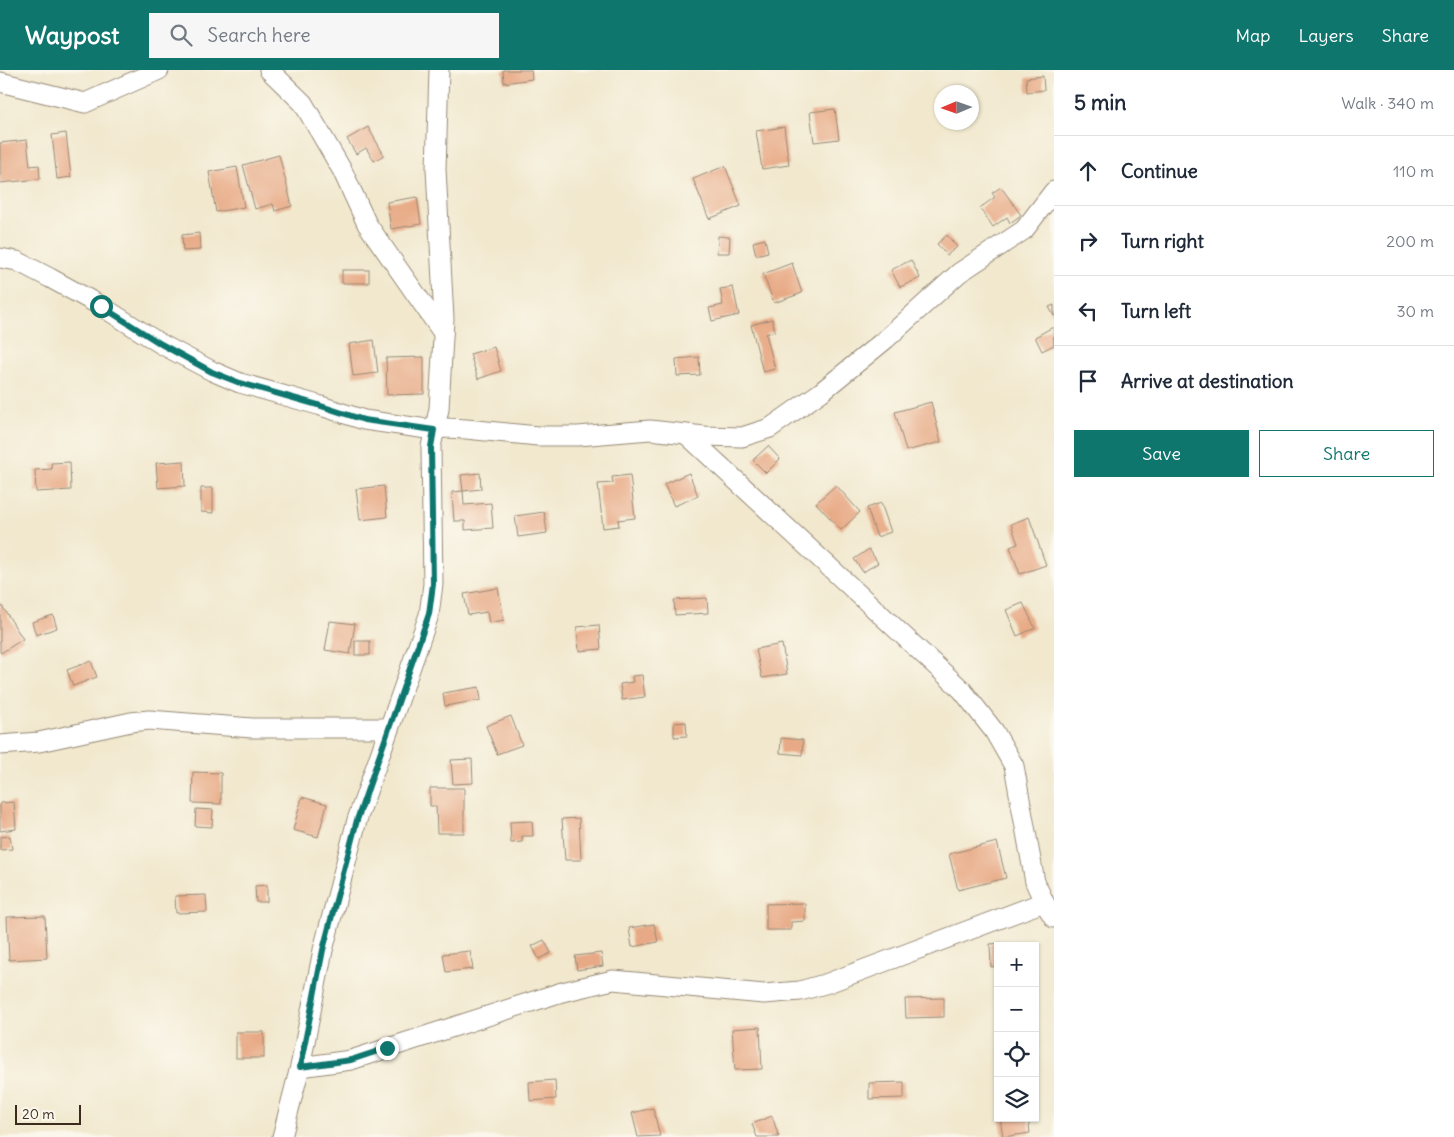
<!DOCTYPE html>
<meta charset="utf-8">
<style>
:root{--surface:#fff;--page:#f6f6f7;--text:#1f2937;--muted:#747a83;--line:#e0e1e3;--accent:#0f766e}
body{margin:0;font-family:Delius,sans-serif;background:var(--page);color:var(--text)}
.controls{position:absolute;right:15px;bottom:15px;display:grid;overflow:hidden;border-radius:0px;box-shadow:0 1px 4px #0004}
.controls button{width:45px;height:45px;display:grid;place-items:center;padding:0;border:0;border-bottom:1px solid var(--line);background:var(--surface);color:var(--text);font:25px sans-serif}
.compass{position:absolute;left:934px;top:15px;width:45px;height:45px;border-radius:50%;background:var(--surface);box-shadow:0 1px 4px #0004;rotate:268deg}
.scale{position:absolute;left:15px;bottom:12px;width:66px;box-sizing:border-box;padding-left:5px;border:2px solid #3b2a1e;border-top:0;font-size:14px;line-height:18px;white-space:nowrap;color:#3b2a1e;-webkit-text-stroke:4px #fbf7ec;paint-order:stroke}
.stop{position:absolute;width:15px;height:15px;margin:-11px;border:4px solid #0f766e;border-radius:50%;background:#fff}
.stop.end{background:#0f766e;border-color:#fff;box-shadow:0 1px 5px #0008}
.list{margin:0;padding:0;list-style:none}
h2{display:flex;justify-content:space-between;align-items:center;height:65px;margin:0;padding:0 20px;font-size:21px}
h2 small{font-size:16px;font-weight:400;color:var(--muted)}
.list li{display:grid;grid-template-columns:32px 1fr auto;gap:15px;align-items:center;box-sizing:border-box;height:70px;padding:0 20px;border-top:1px solid var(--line)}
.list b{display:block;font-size:19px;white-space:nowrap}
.list em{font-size:16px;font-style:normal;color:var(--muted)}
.actions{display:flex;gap:10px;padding:15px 20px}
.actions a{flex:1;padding:11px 0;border:1px solid var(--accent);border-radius:0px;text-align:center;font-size:18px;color:var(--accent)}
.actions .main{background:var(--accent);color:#fff}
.icon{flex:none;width:28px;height:28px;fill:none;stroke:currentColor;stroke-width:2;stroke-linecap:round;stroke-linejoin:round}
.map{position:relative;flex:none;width:1054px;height:1067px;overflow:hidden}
header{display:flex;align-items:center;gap:30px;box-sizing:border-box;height:70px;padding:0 25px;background:var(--accent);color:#fff}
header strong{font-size:24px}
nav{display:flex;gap:28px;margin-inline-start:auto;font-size:18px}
.search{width:350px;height:45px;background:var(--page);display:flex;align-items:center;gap:12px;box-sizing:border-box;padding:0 18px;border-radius:0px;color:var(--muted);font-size:19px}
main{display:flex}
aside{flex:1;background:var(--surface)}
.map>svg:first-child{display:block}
</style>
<header>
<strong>Waypost</strong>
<div class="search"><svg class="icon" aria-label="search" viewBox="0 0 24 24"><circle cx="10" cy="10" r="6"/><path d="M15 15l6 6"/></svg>Search here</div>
<nav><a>Map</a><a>Layers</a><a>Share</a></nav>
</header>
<main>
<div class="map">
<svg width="1054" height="1067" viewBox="0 0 1054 1067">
<rect width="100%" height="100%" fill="#fbf7ec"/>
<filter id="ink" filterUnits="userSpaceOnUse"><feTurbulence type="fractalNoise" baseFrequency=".02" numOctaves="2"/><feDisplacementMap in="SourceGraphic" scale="10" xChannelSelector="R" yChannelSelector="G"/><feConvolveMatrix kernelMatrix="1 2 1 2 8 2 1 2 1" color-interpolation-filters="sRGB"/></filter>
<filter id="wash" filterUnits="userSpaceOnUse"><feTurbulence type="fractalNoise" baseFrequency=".0096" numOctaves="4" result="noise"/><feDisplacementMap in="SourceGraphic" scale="20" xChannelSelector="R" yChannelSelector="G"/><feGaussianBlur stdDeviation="1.12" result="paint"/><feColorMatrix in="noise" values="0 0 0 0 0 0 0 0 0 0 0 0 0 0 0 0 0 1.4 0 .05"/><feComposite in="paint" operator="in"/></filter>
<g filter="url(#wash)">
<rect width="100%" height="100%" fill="#f1e8ce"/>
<g id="blocks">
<g fill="#e8aa86">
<path d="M503 0H531L532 9 504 13Z"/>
<path d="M1043 6 1044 20 1027 22 1026 8Z"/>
<path d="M835 39 839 69 814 72 810 42Z"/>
<path d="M368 57 384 85 374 91 366 78 356 84 347 69Z"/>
<path d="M784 57 789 95 762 99 756 61Z"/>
<path d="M66 63 71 107 57 109 52 65Z"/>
<path d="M27 70 30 96 39 95 40 109 0 113V73Z"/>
<path d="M279 85 292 136 275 141 273 134 255 139 243 95Z"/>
<path d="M725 96 741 136 709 149 693 109Z"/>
<path d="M237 97 244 137 216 142 209 102Z"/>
<path d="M1001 117 1021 145 1010 153 1007 147 993 157 980 138 995 127 992 123Z"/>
<path d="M417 127 421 154 391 159 387 132Z"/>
<path d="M199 163 200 180 183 181 182 165Z"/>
<path d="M947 165 957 177 947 185 937 174Z"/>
<path d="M718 166 730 167 729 183H717Z"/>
<path d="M765 169 768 182 756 185 753 172Z"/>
<path d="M911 190 920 208 900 217 891 200Z"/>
<path d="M792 193 802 223 774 233 763 204Z"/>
<rect x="342" y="200" width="27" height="13"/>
<path d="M733 217 739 245 712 251 709 238 723 235 720 219Z"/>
<path d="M1054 235V246L1049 237Z"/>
<path d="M772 249 775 261 766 264 775 299 763 302 751 255Z"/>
<path d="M1053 257 1054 275 1042 281 1035 267Z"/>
<path d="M374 270 378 303 353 306 349 274Z"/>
<path d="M494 277 501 301 478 309 470 284Z"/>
<path d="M424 287V324L387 325 386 288Z"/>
<path d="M699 287 700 305 677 306 676 289Z"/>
<path d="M931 332 941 372 906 381 895 342Z"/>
<path d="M768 376 780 389 766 403 753 390Z"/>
<path d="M184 391 185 416 158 418 156 393Z"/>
<path d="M70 392 71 420 36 422 35 400 52 399 51 393Z"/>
<path d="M480 403 481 419 463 421 464 435 491 433 493 458 465 460V451H454L452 422 463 421 461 405Z"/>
<path d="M689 403 698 426 674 436 664 414Z"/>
<path d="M630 405 635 448 618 450 619 456 603 458 598 414 613 413 612 407Z"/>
<path d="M836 415 860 442 841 460 816 433Z"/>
<path d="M384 416 387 447 360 450 356 419Z"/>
<path d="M201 418H213V443L201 442Z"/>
<path d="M881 433 891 462 877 467 867 438Z"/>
<path d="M544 442 547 463 518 467 515 446Z"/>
<path d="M1029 447 1046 495 1020 504 1010 477 1018 474 1011 454Z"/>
<path d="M869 479 878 493 863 502 854 489Z"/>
<path d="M498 518 504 550 489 553 487 542 468 545 464 524Z"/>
<path d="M707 528 708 543 675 545 674 530Z"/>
<path d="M0 533 23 569 1 583 0 581Z"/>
<path d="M1023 533 1035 558 1017 566 1006 540Z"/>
<path d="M53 545 57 558 36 565 32 552Z"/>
<path d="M330 551 355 554 350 584 325 580Z"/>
<path d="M599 555 601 579 579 581 577 557Z"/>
<rect x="355" y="571" width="15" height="14"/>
<path d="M782 574 787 604 762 608 756 579Z"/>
<path d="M91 591 97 607 73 616 67 600Z"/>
<path d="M642 605 645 627 622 630 620 614 633 612 632 606Z"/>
<path d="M479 617 481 630 445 636 443 623Z"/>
<path d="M511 646 522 675 497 684 486 656Z"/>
<path d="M686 652 687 666 674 667V653Z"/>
<path d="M781 668 803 670 802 685 780 683Z"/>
<path d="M472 689 473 713 453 714 451 690Z"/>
<path d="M193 702 221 703V734L192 733Z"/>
<path d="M430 718H464V763H437L436 736H430Z"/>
<path d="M302 727 327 734 318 767 293 760Z"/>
<path d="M14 732 16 759 0 761V733Z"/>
<path d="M196 739 213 740 212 757 195 756Z"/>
<path d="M579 748 581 790H565L562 749Z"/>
<path d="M532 751 533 766H522V772L511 773 510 752Z"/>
<path d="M10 766 12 779 0 780V767Z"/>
<path d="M997 772 1006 808 958 820 949 784Z"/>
<path d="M267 815V832H256L255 816Z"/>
<path d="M206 825 207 842 176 843 175 826Z"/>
<path d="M805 833V851L791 852V860H766V834Z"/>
<path d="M45 846 47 888 9 890 7 847Z"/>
<path d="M654 854 658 872 632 877 629 858Z"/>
<path d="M544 870 551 883 539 889 532 876Z"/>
<path d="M1002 873V876H998V896L991 897 990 874Z"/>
<path d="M470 881 473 899 446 902 443 884Z"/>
<path d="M601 883 603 896 577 900 575 886Z"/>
<path d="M944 928V947L906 948 905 929Z"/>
<path d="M760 957 762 999 735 1000 732 959Z"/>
<rect x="236" y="962" width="28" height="26"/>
<path d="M555 1010 556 1029 530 1031 529 1012Z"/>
<path d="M904 1012V1028L869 1029V1013Z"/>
<path d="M653 1038 660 1066 638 1067 632 1043Z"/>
<path d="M772 1046 779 1067H757L752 1054Z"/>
<path d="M1000 1048H1028L1030 1063 1003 1067Z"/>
</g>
</g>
</g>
<g filter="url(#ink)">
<use href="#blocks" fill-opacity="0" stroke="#968976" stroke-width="1"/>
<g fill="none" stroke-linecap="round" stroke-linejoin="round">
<g stroke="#968976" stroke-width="21">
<g id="street">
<path d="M269 0 303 33 342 100 367 154 443 263"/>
<path d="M0 12 85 33 159 0"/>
<path d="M0 188 17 191 50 208 101 236 161 274 212 301 240 313 318 335 364 350 434 360 446 358 466 359 538 366H578L650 360 704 366 742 367 770 358 821 322 886 269 959 203 1024 160 1054 121"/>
<path d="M686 364 962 620 994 661 1014 696 1035 812 1044 832 1054 848"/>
<path d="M0 675 39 672 131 652 149 650 252 658H389"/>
<path d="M300 997 351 990 562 922 613 910 764 924 800 921 828 913 1044 832"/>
<path d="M282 1067 300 997 323 880 357 750 429 545 433 514 431 377 439 339 444 249 436 99 439 0"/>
</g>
</g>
<use href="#street" stroke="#fff" stroke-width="19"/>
</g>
</g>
<g fill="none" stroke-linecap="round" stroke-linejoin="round" filter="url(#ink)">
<path stroke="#0f766e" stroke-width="6" d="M101 236 161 274 212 302 240 313 318 335 364 350 434 360 431 377 433 514 429 544 357 750 323 880 300 997 351 990 387 978"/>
</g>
</svg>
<div class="controls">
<button>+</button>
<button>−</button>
<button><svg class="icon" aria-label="locate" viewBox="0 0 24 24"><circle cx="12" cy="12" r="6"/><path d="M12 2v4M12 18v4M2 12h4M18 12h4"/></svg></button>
<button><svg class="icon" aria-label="layers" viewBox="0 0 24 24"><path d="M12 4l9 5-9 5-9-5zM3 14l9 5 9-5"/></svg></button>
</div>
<svg class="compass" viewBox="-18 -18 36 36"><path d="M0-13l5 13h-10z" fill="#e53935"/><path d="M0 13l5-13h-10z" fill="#747a83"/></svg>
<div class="scale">20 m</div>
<div class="stop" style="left:101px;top:236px"></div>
<div class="stop end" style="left:387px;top:978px"></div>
</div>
<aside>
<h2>5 min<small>Walk · 340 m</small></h2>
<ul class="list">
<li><svg class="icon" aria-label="ahead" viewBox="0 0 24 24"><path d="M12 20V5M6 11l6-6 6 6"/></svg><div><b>Continue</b></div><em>110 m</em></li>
<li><svg class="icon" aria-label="right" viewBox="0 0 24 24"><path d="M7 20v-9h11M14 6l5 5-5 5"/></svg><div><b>Turn right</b></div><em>200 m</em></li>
<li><svg class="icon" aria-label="left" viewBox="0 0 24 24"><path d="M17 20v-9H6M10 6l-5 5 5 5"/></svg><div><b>Turn left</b></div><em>30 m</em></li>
<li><svg class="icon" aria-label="arrive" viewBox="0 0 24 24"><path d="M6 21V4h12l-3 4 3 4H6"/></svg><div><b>Arrive at destination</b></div></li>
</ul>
<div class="actions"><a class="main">Save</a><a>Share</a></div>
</aside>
</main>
